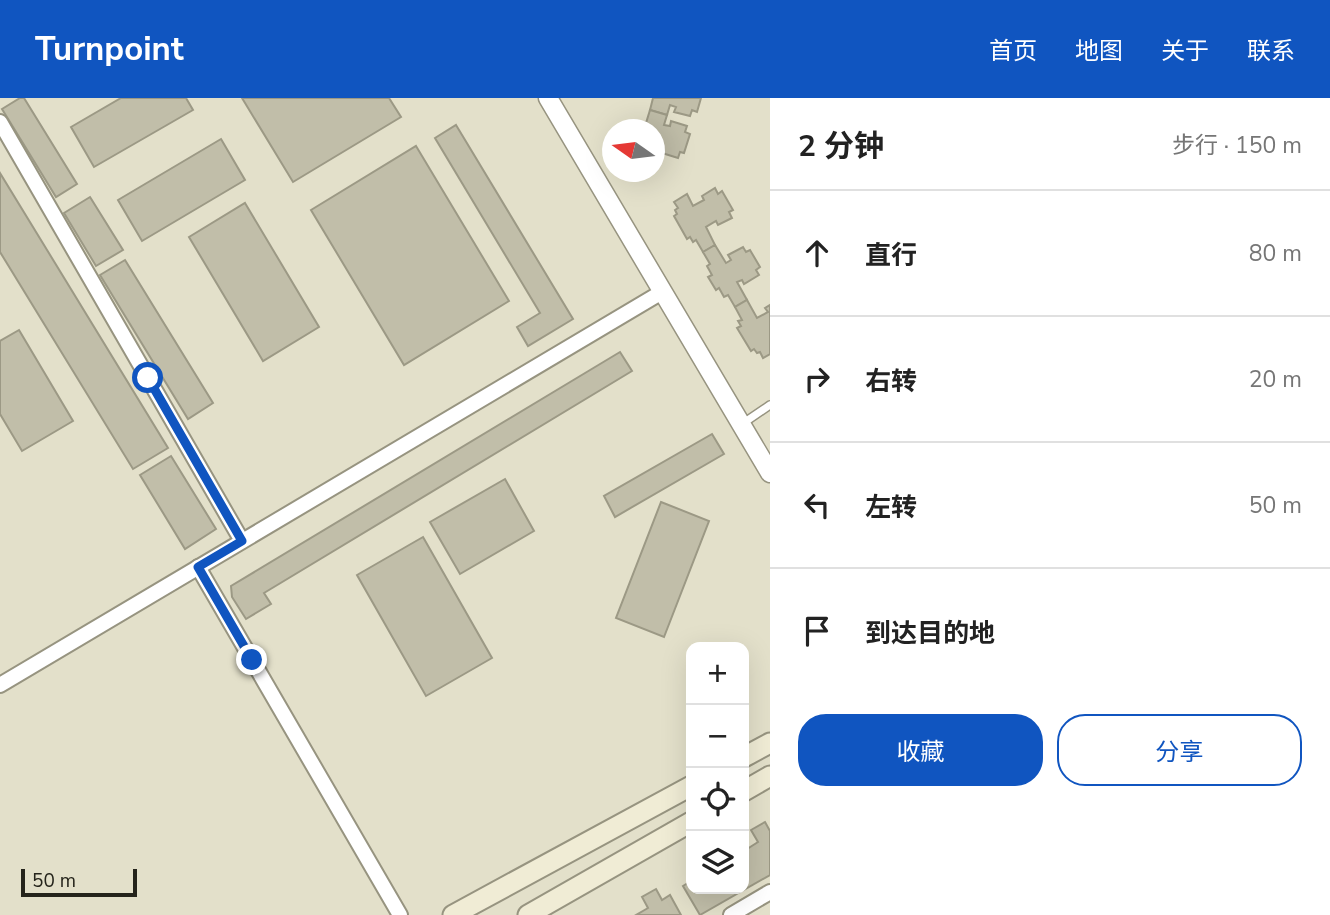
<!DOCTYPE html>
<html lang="zh">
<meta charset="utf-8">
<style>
:root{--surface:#fff;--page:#f2f2f2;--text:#222;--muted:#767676;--line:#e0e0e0;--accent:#1055c0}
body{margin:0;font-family:"Nunito Sans","Noto Sans SC",sans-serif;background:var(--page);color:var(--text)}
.controls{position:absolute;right:21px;bottom:21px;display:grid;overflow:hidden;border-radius:14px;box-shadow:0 7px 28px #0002}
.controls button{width:63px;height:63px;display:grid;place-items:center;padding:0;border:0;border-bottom:2px solid var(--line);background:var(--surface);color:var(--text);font:35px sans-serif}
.compass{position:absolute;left:602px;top:21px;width:63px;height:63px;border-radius:50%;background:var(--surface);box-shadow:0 7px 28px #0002;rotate:284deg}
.scale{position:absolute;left:21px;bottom:18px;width:116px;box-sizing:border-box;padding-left:7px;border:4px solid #25241b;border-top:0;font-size:19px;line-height:24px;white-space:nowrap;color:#25241b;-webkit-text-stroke:5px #e3e0ca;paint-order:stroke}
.stop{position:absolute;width:21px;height:21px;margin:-16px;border:5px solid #1055c0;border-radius:50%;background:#fff}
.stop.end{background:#1055c0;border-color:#fff;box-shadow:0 2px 7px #0008}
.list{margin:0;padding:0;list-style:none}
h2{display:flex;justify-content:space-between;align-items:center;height:91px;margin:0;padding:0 28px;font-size:30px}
h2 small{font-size:23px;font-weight:400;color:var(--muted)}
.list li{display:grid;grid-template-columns:46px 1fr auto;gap:21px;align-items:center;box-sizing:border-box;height:126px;padding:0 28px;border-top:2px solid var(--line)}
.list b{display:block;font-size:26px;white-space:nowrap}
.list em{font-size:23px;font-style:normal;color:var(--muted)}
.actions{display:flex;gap:14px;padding:21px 28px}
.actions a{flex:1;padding:16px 0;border:2px solid var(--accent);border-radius:28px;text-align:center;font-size:24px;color:var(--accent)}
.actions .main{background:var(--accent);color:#fff}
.icon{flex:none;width:38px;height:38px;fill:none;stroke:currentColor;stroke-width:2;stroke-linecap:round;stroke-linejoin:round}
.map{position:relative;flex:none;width:770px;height:817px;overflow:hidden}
header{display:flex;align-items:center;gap:42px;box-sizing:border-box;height:98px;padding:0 35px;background:var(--accent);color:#fff}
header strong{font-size:33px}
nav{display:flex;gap:38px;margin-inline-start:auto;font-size:24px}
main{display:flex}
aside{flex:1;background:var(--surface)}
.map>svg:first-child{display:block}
</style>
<header>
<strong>Turnpoint</strong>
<nav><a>首页</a><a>地图</a><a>关于</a><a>联系</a></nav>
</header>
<main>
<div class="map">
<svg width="770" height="817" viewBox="0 0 770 817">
<rect width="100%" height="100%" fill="#e3e0ca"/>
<g fill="#c1bea9" stroke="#9c9985" stroke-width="2">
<path d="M20 0H24L77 86 56 99 2 11Z"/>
<path d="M121 0H186L193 12 94 69 71 29Z"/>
<path d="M242 0H389L401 19 293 84Z"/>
<path d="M653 0H701L697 14 692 12 690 18 674 14 676 9 670 7 667 17 650 12Z"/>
<path d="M650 12 667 17 664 27 670 28 671 23 687 28 685 34 690 36 684 55 680 54 678 60 662 55 663 50 658 49 654 60V32H639L642 24 646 25Z"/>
<path d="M456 27 573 221 528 248 517 229 540 215 435 40Z"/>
<path d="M221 41 245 82 142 143 118 102Z"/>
<path d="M416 48 509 203 404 267 311 112Z"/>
<path d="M0 75 168 350 133 371 0 154Z"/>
<path d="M715 90 718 96 722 93 733 112 729 114 732 120 718 127 716 123 706 129 715 147 703 154 696 142 693 144 690 139 687 141 674 118 677 116 675 112 678 110 674 104 687 96 693 108 704 102 702 98Z"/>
<path d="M90 99 123 152 96 168 64 115Z"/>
<path d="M245 105 319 229 263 263 189 139Z"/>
<path d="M715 147 726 165 731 162 728 157 743 149 746 154 750 152 760 169 756 172 759 177 744 186 742 182 737 184 747 202 735 209 728 197 724 199 719 190 716 192 708 179 712 177 707 168 710 166 703 154Z"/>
<path d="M125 162 213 305 188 321 100 177Z"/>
<path d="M747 202 757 220 768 214 765 210 770 207V256L763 260 760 254 757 255 754 251 751 253 737 230 741 228 738 223 742 222 735 209Z"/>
<path d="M19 232 73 323 22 353 0 316V243Z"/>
<path d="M620 254 632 273 264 495 271 506 246 521 232 499 231 488Z"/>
<path d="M712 336 724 356 615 419 604 398Z"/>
<path d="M171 358 216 431 185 451 140 377Z"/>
<path d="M505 381 534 433 460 476 430 424Z"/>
<path d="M661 404 709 423 664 539 616 520Z"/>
<path d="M423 439 492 560 426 598 357 477Z"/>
<path d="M765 724 770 733V777L700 817 683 788 691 783V791H744V753L758 744 751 732Z"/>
<path d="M656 791 662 802 670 797 681 817H636L648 810 642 799Z"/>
</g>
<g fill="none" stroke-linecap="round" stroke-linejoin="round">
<g stroke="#979480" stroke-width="10">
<path id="service" d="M742 326 770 307"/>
</g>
<g stroke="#979480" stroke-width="18">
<g id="minor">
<path d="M0 24 242 443"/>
<path d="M198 469 400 817"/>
<path d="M0 587 662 194"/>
<path d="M731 817 770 794"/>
</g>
</g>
<g stroke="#979480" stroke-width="21">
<path id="tertiary" d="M548 0 770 375"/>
</g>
<g stroke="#979480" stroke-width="23">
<g id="secondary">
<path d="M744 659 770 645"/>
<path d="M744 693 770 678"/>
<path d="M453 817 691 688"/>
<path d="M528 817 691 724"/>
</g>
</g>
<use href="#service" stroke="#fff" stroke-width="7"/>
<use href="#minor" stroke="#fff" stroke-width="14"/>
<use href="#tertiary" stroke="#fff" stroke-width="18"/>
<use href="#secondary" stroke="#f0ecd5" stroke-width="19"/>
</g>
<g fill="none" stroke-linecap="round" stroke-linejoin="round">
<path stroke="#1055c0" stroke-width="9" d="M148 280 242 443 198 469 252 562"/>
</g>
</svg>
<div class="controls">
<button>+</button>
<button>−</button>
<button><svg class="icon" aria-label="locate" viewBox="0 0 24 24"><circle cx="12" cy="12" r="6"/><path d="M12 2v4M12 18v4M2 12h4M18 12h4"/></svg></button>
<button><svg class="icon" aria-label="layers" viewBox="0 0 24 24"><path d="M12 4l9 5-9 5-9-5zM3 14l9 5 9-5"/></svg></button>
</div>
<svg class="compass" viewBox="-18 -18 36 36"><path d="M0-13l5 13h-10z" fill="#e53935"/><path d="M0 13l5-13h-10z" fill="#767676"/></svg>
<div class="scale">50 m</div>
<div class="stop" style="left:148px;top:280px"></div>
<div class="stop end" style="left:252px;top:562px"></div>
</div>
<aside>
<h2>2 分钟<small>步行 · 150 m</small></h2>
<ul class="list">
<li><svg class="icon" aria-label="ahead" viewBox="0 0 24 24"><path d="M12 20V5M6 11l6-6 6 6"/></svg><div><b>直行</b></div><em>80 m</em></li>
<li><svg class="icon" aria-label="right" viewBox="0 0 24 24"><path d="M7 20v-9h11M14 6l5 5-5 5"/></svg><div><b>右转</b></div><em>20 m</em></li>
<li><svg class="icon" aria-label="left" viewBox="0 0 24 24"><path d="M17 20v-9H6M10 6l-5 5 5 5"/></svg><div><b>左转</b></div><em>50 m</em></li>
<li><svg class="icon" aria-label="arrive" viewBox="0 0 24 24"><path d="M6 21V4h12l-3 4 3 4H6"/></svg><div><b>到达目的地</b></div></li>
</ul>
<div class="actions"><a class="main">收藏</a><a>分享</a></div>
</aside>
</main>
